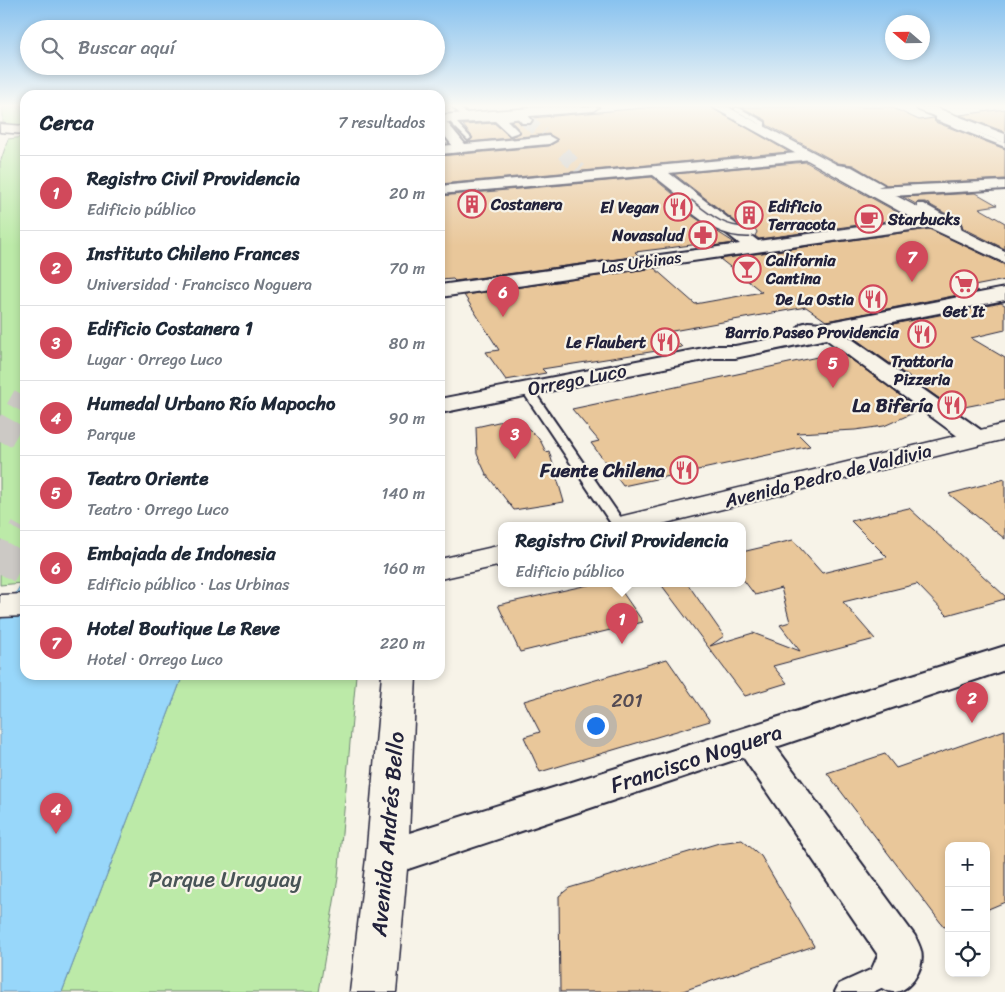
<!DOCTYPE html>
<html lang="es">
<meta charset="utf-8">
<style>
:root{--surface:#fff;--page:#f6f6f7;--text:#1f2937;--muted:#747a83;--line:#e0e1e3;--accent:#d1495b}
body{margin:0;font-family:Sriracha,sans-serif;background:var(--page);color:var(--text)}
.controls{position:absolute;right:15px;bottom:15px;display:grid;overflow:hidden;border-radius:10px;box-shadow:0 2px 8px #0003}
.controls button{width:45px;height:45px;display:grid;place-items:center;padding:0;border:0;border-bottom:1px solid var(--line);background:var(--surface);color:var(--text);font:25px sans-serif}
.compass{position:absolute;left:885px;top:15px;width:45px;height:45px;border-radius:50%;background:var(--surface);box-shadow:0 2px 8px #0003;rotate:290deg}
.you{position:absolute;left:595px;top:725px;width:18px;height:18px;margin:-12px;border:4px solid #fff;border-radius:50%;background:#1a73e8;box-shadow:0 0 0 8px #1a73e833}
.badge{display:grid;place-items:center;width:32px;height:32px;border-radius:50%;background:var(--accent);color:#fff;font-size:16px;font-weight:700}
.pin{position:absolute;translate:-50% -41px;filter:drop-shadow(0 1px 2px #0008)}
.pin::after{content:'';position:absolute;top:26px;width:18px;height:15px;background:inherit;clip-path:polygon(0 0,100% 0,50% 100%)}
.popup{position:absolute;left:498px;top:522px;width:248px;height:65px;box-sizing:border-box;display:grid;place-content:center;border-radius:10px;background:var(--surface);filter:drop-shadow(0 1px 4px #0005);font-size:16px;white-space:nowrap;color:var(--muted)}
.popup b{font-size:19px;color:var(--text)}
.popup::after{content:'';position:absolute;left:50%;top:100%;margin-left:-10px;border:10px solid transparent;border-top-color:var(--surface)}
.list{margin:0;padding:0;list-style:none}
h2{display:flex;justify-content:space-between;align-items:center;height:65px;margin:0;padding:0 20px;font-size:21px}
h2 small{font-size:16px;font-weight:400;color:var(--muted)}
.list li{display:grid;grid-template-columns:32px 1fr auto;gap:15px;align-items:center;box-sizing:border-box;height:75px;padding:0 20px;border-top:1px solid var(--line)}
.list b{display:block;font-size:19px;white-space:nowrap}
.list p{margin:0;font-size:16px;white-space:nowrap;color:var(--muted)}
.list em{font-size:16px;font-style:normal;color:var(--muted)}
.icon{flex:none;width:28px;height:28px;fill:none;stroke:currentColor;stroke-width:2;stroke-linecap:round;stroke-linejoin:round}
.map{position:relative;flex:none;width:1005px;height:992px;overflow:hidden}
.search{position:absolute;background:var(--surface);box-shadow:0 2px 8px #0003;left:20px;top:20px;width:425px;height:55px;display:flex;align-items:center;gap:12px;box-sizing:border-box;padding:0 18px;border-radius:28px;color:var(--muted);font-size:19px}
.panel{position:absolute;background:var(--surface);box-shadow:0 2px 8px #0003;left:20px;top:90px;width:425px;height:590px;border-radius:15px}
.map>svg:first-child{display:block}
</style>
<div class="map">
<svg width="1005" height="992" viewBox="0 0 1005 992">
<rect width="100%" height="100%" fill="#f7f3e8"/>
<filter id="ink" filterUnits="userSpaceOnUse"><feTurbulence type="fractalNoise" baseFrequency=".02" numOctaves="2"/><feDisplacementMap in="SourceGraphic" scale="10" xChannelSelector="R" yChannelSelector="G"/><feConvolveMatrix kernelMatrix="1 2 1 2 8 2 1 2 1" color-interpolation-filters="sRGB"/></filter>
<g filter="url(#ink)">
<g fill="#bceaa8" stroke="#6f8672">
<path d="M3 107H25V128L6 126 3 123Z"/>
<path d="M25 137V577L22 583 0 585V163L8 139Z"/>
<path d="M183 675H356L338 878 319 992H62Z"/>
</g>
<path fill="#98d7fa" stroke="#698fae" d="M25 577V675H183L62 992H0V621Z"/>
<g fill="#e9c79a" stroke="#22223b">
<path d="M654 107H710L789 152 440 184V156L549 146 558 141 549 134 468 142 473 138 463 125 494 123 511 137 521 132 511 121 517 120 522 125H530L534 121 532 118Z"/>
<path d="M741 107H891L919 120 934 118 935 122 1005 149V179L886 185 853 165 838 163 767 125 766 120Z"/>
<path d="M1005 109V132L960 115Z"/>
<path d="M806 162 908 218 759 239 755 236 757 232 754 227 740 225 674 174Z"/>
<path d="M652 177 682 201V207L691 215 735 243 704 247 700 244 635 252 639 256 455 281 453 279 440 280V196Z"/>
<path d="M976 193 997 205 979 208 1005 223V249L963 228 961 222 925 202H918L916 204 903 197Z"/>
<path d="M929 229 1005 265V280L969 287 978 291 826 321 806 307 667 332 682 347 542 369 546 373 506 380 486 352 499 350 464 295 654 268 695 304 762 292 720 259Z"/>
<path d="M1001 303 1005 305V330L971 338 1005 358V399L954 409 847 333Z"/>
<path d="M841 352 920 410 884 426 855 430 797 433 810 446 623 486 591 443 599 441 572 409Z"/>
<path d="M516 418 539 438 546 452 549 451 564 502 514 510 486 474 477 454 476 427Z"/>
<path d="M1005 479V539L949 494Z"/>
<path d="M909 508 1005 596V599L947 615 917 584 843 602 875 639 773 666 787 683 745 696 660 583H687L724 636 710 646 753 633 800 651 780 625 790 622 781 588 755 595 742 578V552L793 540 822 573 887 557 851 521Z"/>
<path d="M597 583H616L643 622 520 652 498 605Z"/>
<path d="M667 659 710 721 540 772 524 737 540 732 524 701Z"/>
<path d="M1005 730V902L986 910V846H949V925L944 927 827 773 885 754 896 768Z"/>
<path d="M742 840 761 856 814 946 680 992H560L559 896 569 888 719 843Z"/>
</g>
<g fill="none" stroke-linecap="round" stroke-linejoin="round">
<g stroke="#ccc9c5" stroke-width="14" stroke-dasharray="14 7" stroke-linecap="butt">
<path d="M526 120 543 134"/>
<path d="M563 153 580 170"/>
</g>
<path stroke="#ccc9c5" stroke-width="24" stroke-dasharray="24 12" stroke-linecap="butt" d="M0 441 25 396"/>
<path stroke="#ccc9c5" stroke-width="31" stroke-dasharray="31 16" stroke-linecap="butt" d="M0 574 25 529"/>
<g stroke="#22223b" stroke-width="4">
<g id="lane">
<path d="M453 107H460L469 117 464 118Z"/>
<path d="M735 108H739L765 122V132L760 131V124L735 110Z"/>
<path d="M936 112H940L941 118 1005 143V147L936 120Z"/>
<path d="M520 115 523 117 522 118 507 120 519 132 510 135 495 121 457 123 471 138 468 140 450 122H440V118L464 119Z"/>
<path d="M823 163 852 167 884 185 877 187 847 171 823 167Z"/>
<path d="M918 204H924L960 224 963 236 962 238H956L953 227 918 208Z"/>
<path d="M527 385 531 387 626 525H612L521 389Z"/>
<path d="M890 961 898 964 901 972 898 980 873 992H835L839 984Z"/>
</g>
</g>
<g stroke="#22223b" stroke-width="4">
<g id="street">
<path d="M522 112 526 113 532 120 530 123H522L516 116Z"/>
<path d="M440 118 444 119 465 144 549 136 556 140 549 144 440 154V146L452 145 440 130Z"/>
<path d="M808 152 815 156 813 159 669 173 758 241 932 217 938 219 940 222 938 225 932 227 440 297V285L740 244 653 175 440 194V186Z"/>
<path d="M1005 181V189L876 197 871 195 868 192 871 189 876 187Z"/>
<path d="M1005 288V300L842 332 985 433 988 438 985 443 976 445 967 443 826 339 735 358H714L440 413V399L714 346H735L803 333 798 328 801 324 808 322 825 323Z"/>
<path d="M1005 646V670L776 747 915 936C917 941 920 946 921 951 925 967 911 992 893 992 888 992 882 988 878 986L871 971 878 955 743 757 387 876 373 871 367 858 373 845 387 840Z"/>
</g>
</g>
<g stroke="#22223b" stroke-width="3">
<g id="secondary">
<path d="M543 107H599L593 111 440 123V115Z"/>
<path d="M0 124 25 126V134L0 132Z"/>
<path d="M1005 424V439L658 525H609L613 519 623 516Z"/>
<path d="M502 545V565L440 579V559Z"/>
<path d="M25 594V616L0 617V595Z"/>
</g>
</g>
<g stroke="#22223b" stroke-width="3">
<g id="primary">
<path d="M712 107H728L938 218 1005 251V263L926 226Z"/>
<path d="M916 107H934L1005 134V143L918 110Z"/>
<path d="M382 675H416L408 858 396 992H350L366 858Z"/>
</g>
</g>
<use href="#lane" fill="#f7f3e8" fill-rule="evenodd"/>
<use href="#street" fill="#f7f3e8" fill-rule="evenodd"/>
<use href="#secondary" fill="#f7f3e8" fill-rule="evenodd"/>
<use href="#primary" fill="#f7f3e8" fill-rule="evenodd"/>
<g stroke="#22223b" stroke-width="9" stroke-linecap="butt">
<path id="lane-bridge-far1" d="M687 203 690 205"/>
</g>
<g stroke="#22223b" stroke-width="12" stroke-linecap="butt">
<path id="lane-bridge" d="M688 204C708 220 723 233 750 232"/>
</g>
<use href="#lane-bridge-far1" stroke="#f7f3e8" stroke-width="7"/>
<use href="#lane-bridge" stroke="#f7f3e8" stroke-width="9"/>
</g>
</g>
<linearGradient id="sky" x2="0" y2="1"><stop stop-color="#88c2ef"/><stop offset="0.43" stop-color="#fbfaf5"/><stop offset="1" stop-color="#fbfaf5" stop-opacity="0"/></linearGradient>
<rect width="1005" height="246" fill="url(#sky)"/>
<defs>
<g id="building-ring" transform="scale(1.4375)"><circle r="9.5" fill="#f7f3e8" stroke="#d1495b" stroke-width="1.5"/><path d="M-4-6H4V6H1V3H-1V6H-4ZM-2.5-4.3h1.7v1.8h-1.7ZM.8-4.3h1.7v1.8H.8ZM-2.5-1h1.7V.8h-1.7ZM.8-1h1.7V.8H.8Z" fill="#d1495b"/></g>
<g id="restaurant-ring" transform="scale(1.4375)"><circle r="9.5" fill="#f7f3e8" stroke="#d1495b" stroke-width="1.5"/><path d="M-5-6h1v4h1v-4h1v4h1v-4h1v5L-1.5 .5V6h-2V.5L-5-1ZM5-6V6H3V1.5H1.5Q1.5-4 5-6Z" fill="#d1495b"/></g>
<g id="cafe-ring" transform="scale(1.4375)"><circle r="9.5" fill="#f7f3e8" stroke="#d1495b" stroke-width="1.5"/><path d="M-5.5-4.5H6V0H3Q3 3.5 0 3.5H-2.5Q-5.5 3.5-5.5 0ZM3-3.2v2h1.7v-2ZM-6 4.5H4V6H-6Z" fill="#d1495b"/></g>
<g id="pharmacy-ring" transform="scale(1.4375)"><circle r="9.5" fill="#f7f3e8" stroke="#d1495b" stroke-width="1.5"/><path d="M-2-6h4v4h4v4h-4v4h-4v-4h-4v-4h4Z" fill="#d1495b"/></g>
<g id="bar-ring" transform="scale(1.4375)"><circle r="9.5" fill="#f7f3e8" stroke="#d1495b" stroke-width="1.5"/><path d="M-6-5H6L.8 .8V4.5H3.5V6h-7V4.5H-.8V.8Z" fill="#d1495b"/></g>
<g id="supermarket-ring" transform="scale(1.4375)"><circle r="9.5" fill="#f7f3e8" stroke="#d1495b" stroke-width="1.5"/><path d="M-6-5.5h2.5l.6 2H6L4.5 2H-2.5L-4.4-4H-6ZM-1.5 3.2a1.3 1.3 0 1 0 .1 0ZM3 3.2a1.3 1.3 0 1 0 .1 0Z" fill="#d1495b"/></g>
</defs>
<g fill-rule="evenodd">
<use href="#building-ring" x="472" y="204"/>
<use href="#restaurant-ring" x="678" y="207"/>
<use href="#building-ring" x="749" y="215"/>
<use href="#cafe-ring" x="869" y="219"/>
<use href="#pharmacy-ring" x="703" y="235"/>
<use href="#bar-ring" x="747" y="269"/>
<use href="#supermarket-ring" x="964" y="284"/>
<use href="#restaurant-ring" x="873" y="299"/>
<use href="#restaurant-ring" x="922" y="334"/>
<use href="#restaurant-ring" x="665" y="342"/>
<use href="#restaurant-ring" x="952" y="405"/>
<use href="#restaurant-ring" x="684" y="470"/>
</g>
<g text-anchor="middle" stroke-width="4.5" stroke-linejoin="round" paint-order="stroke">
<g font-size="16" font-weight="bold" fill="#22223b" stroke="#f7f3e8" text-anchor="start">
<text x="491" y="210">Costanera</text>
<text x="768" y="212">Edificio<tspan x="768" dy="18">Terracota</tspan></text>
<text x="659" y="213" text-anchor="end">El Vegan</text>
<text x="888" y="225">Starbucks</text>
<text x="684" y="241" text-anchor="end">Novasalud</text>
<text x="766" y="266">California<tspan x="766" dy="18">Cantina</tspan></text>
<text x="854" y="305" text-anchor="end">De La Ostia</text>
<text x="964" y="317" text-anchor="middle">Get It</text>
<text x="646" y="348" text-anchor="end">Le Flaubert</text>
<text x="922" y="367" text-anchor="middle">Trattoria<tspan x="922" dy="18">Pizzeria</tspan></text>
</g>
<g font-size="16" fill="#22223b" stroke="#f7f3e8">
<text transform="translate(641 262) rotate(-8)" y="6">Las Urbinas</text>
</g>
<g font-size="16" font-weight="bold" fill="#22223b" stroke="#f7f3e8">
<text x="812" y="338">Barrio Paseo Providencia</text>
</g>
<g font-size="19" fill="#22223b" stroke="#f7f3e8">
<text transform="translate(577 379) rotate(-11)" y="7">Orrego Luco</text>
<text transform="translate(828 475) rotate(-14)" y="7">Avenida Pedro de Valdivia</text>
</g>
<g font-size="19" font-weight="bold" fill="#22223b" stroke="#f7f3e8" text-anchor="end">
<text x="933" y="412">La Bifería</text>
<text x="665" y="477">Fuente Chilena</text>
</g>
<g font-size="19" fill="#544b53">
<text x="627" y="707">201</text>
</g>
<g font-size="22" fill="#22223b" stroke="#f7f3e8">
<text transform="translate(696 758) rotate(-18)" y="8">Francisco Noguera</text>
<text transform="translate(387 834) rotate(-85)" y="8">Avenida Andrés Bello</text>
</g>
<g font-size="22" fill="#485456" stroke="#f7f3e8">
<text x="225" y="887">Parque Uruguay</text>
</g>
</g>
</svg>
<div class="controls">
<button>+</button>
<button>−</button>
<button><svg class="icon" aria-label="locate" viewBox="0 0 24 24"><circle cx="12" cy="12" r="6"/><path d="M12 2v4M12 18v4M2 12h4M18 12h4"/></svg></button>
</div>
<svg class="compass" viewBox="-18 -18 36 36"><path d="M0-13l5 13h-10z" fill="#e53935"/><path d="M0 13l5-13h-10z" fill="#747a83"/></svg>
<div class="you"></div>
<div class="pin badge" style="left:622px;top:644px">1</div>
<div class="popup"><b>Registro Civil Providencia</b>Edificio público</div>
<div class="pin badge" style="left:972px;top:723px">2</div>
<div class="pin badge" style="left:515px;top:459px">3</div>
<div class="pin badge" style="left:56px;top:834px">4</div>
<div class="pin badge" style="left:833px;top:388px">5</div>
<div class="pin badge" style="left:503px;top:317px">6</div>
<div class="pin badge" style="left:912px;top:282px">7</div>
<div class="search"><svg class="icon" aria-label="search" viewBox="0 0 24 24"><circle cx="10" cy="10" r="6"/><path d="M15 15l6 6"/></svg>Buscar aquí</div>
<section class="panel">
<h2>Cerca<small>7 resultados</small></h2>
<ul class="list">
<li><span class="badge">1</span><div><b>Registro Civil Providencia</b><p>Edificio público</p></div><em>20 m</em></li>
<li><span class="badge">2</span><div><b>Instituto Chileno Frances</b><p>Universidad · Francisco Noguera</p></div><em>70 m</em></li>
<li><span class="badge">3</span><div><b>Edificio Costanera 1</b><p>Lugar · Orrego Luco</p></div><em>80 m</em></li>
<li><span class="badge">4</span><div><b>Humedal Urbano Río Mapocho</b><p>Parque</p></div><em>90 m</em></li>
<li><span class="badge">5</span><div><b>Teatro Oriente</b><p>Teatro · Orrego Luco</p></div><em>140 m</em></li>
<li><span class="badge">6</span><div><b>Embajada de Indonesia</b><p>Edificio público · Las Urbinas</p></div><em>160 m</em></li>
<li><span class="badge">7</span><div><b>Hotel Boutique Le Reve</b><p>Hotel · Orrego Luco</p></div><em>220 m</em></li>
</ul>
</section>
</div>
